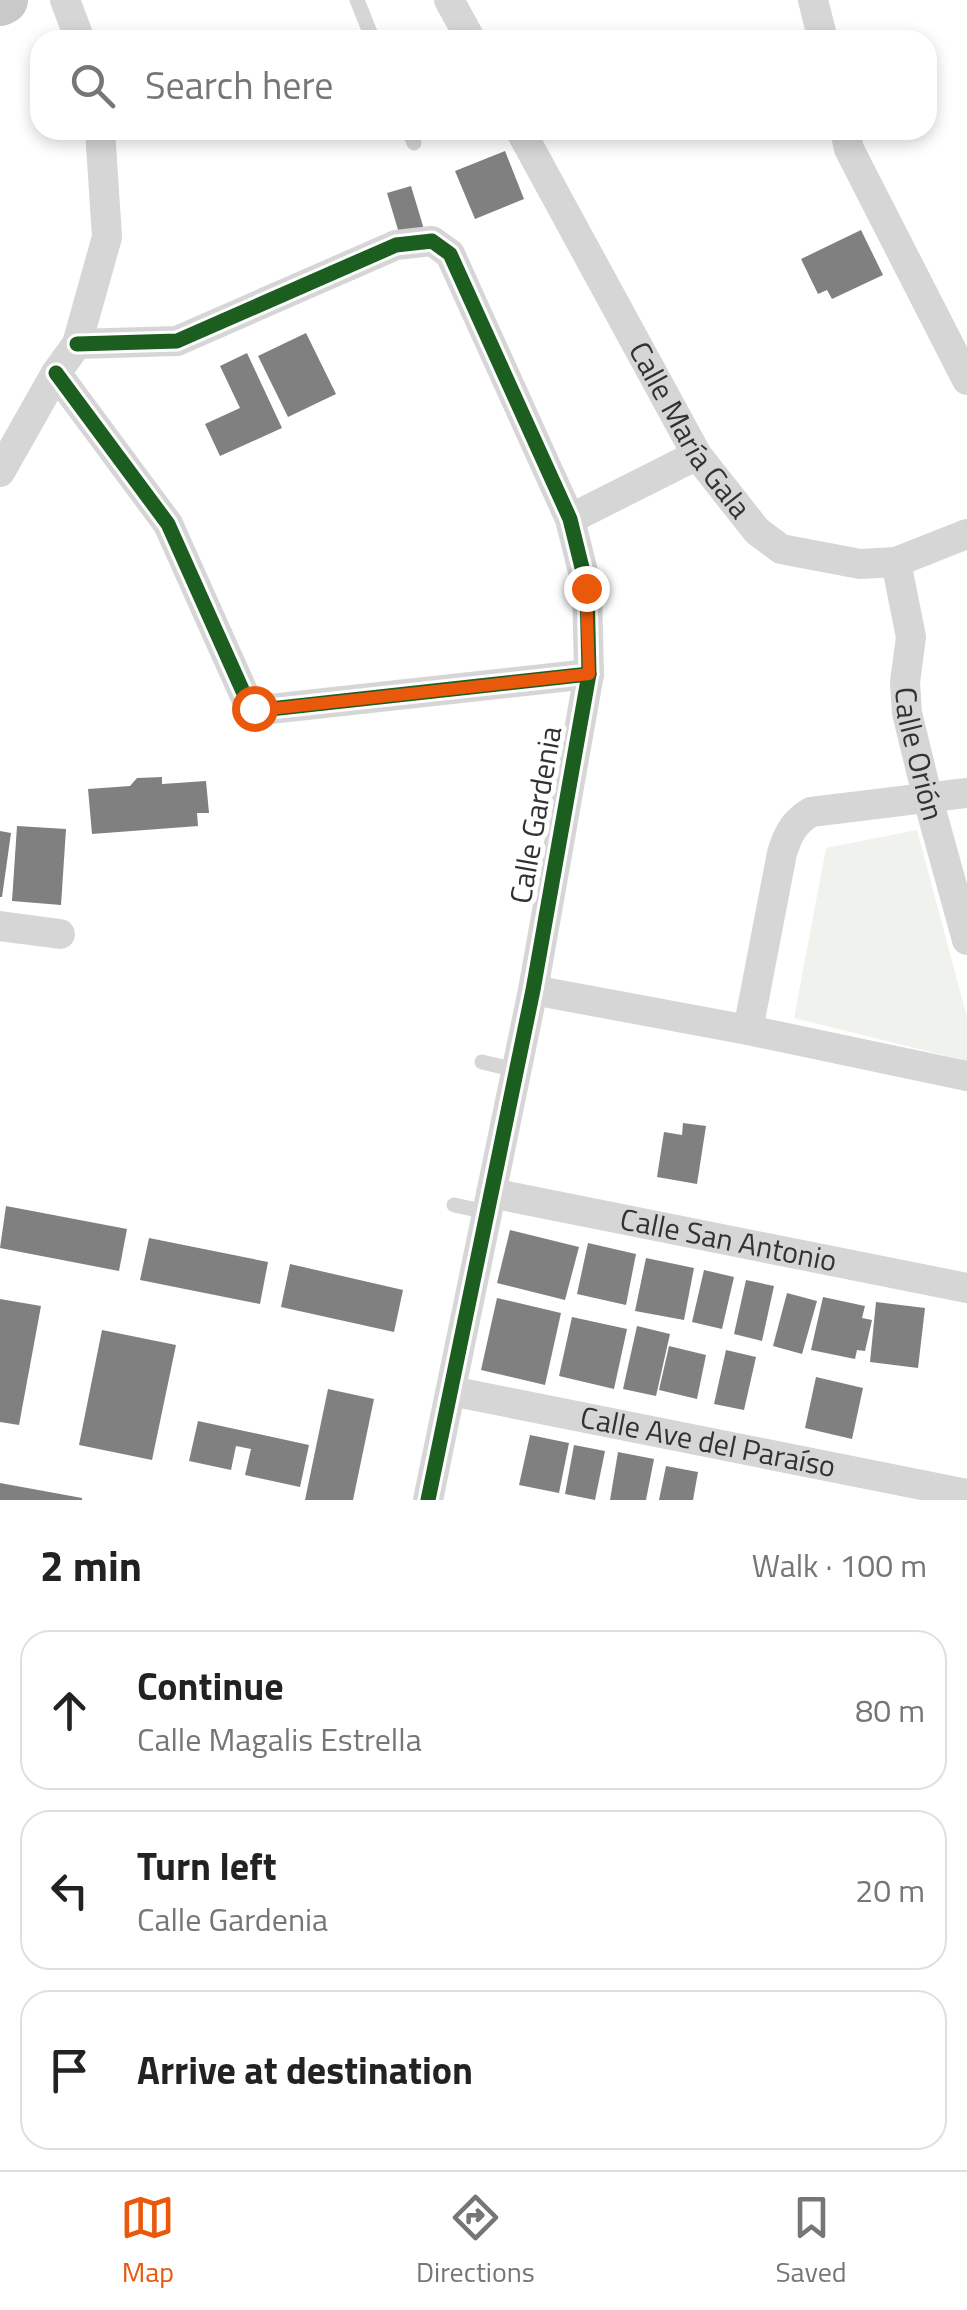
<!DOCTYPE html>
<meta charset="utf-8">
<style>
:root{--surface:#fff;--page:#f2f2f2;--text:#222;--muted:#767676;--line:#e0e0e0;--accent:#ea580c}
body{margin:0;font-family:"Titillium Web",sans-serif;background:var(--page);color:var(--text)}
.stop{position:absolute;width:30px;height:30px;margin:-22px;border:8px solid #ea580c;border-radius:50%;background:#fff}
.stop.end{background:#ea580c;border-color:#fff;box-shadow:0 2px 10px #0008}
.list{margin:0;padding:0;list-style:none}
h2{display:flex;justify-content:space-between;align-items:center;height:130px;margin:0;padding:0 40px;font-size:42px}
h2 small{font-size:32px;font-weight:400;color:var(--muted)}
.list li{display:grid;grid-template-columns:65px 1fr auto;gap:30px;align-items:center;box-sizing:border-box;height:160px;margin:0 20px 20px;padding:0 20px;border:2px solid var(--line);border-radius:30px}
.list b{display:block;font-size:38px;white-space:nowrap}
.list p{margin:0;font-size:32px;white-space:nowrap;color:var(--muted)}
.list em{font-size:32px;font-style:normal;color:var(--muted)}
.icon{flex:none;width:55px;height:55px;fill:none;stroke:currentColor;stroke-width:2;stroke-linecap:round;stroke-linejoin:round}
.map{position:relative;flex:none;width:967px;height:1500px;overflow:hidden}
.search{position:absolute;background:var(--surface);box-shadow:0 5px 15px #0003;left:30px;right:30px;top:30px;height:110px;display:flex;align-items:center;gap:25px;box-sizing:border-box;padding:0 35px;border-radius:30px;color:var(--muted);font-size:38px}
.sheet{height:670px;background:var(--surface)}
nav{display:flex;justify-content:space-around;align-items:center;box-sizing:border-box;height:140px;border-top:2px solid var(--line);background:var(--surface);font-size:28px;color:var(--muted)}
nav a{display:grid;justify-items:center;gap:5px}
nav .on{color:var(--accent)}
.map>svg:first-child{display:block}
</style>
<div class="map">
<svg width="967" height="1500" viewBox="0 0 967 1500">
<rect width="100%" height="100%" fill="#fff"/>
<path fill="#f0f3ed" d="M917 830 967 1017V1061L794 1018 826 848Z"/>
<g fill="#808080">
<path d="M505 151 524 199 475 219 455 171Z"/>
<path d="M411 186 426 236 402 243 387 193Z"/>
<path d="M861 230 883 275 832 299 827 290 818 294 801 259Z"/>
<path d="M306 333 336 394 288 417 258 356Z"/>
<path d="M247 353 282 428 220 456 205 424 240 408 220 366Z"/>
<path d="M162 777V784L206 781 209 813H197L198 826 92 834 88 789 130 786 137 778Z"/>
<path d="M17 826 66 829 61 905 12 901Z"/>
<path d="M0 831 11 833 2 897H0Z"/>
<path d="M683 1123 706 1126 697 1184 657 1177 664 1132 682 1135Z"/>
<path d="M6 1206 127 1229 119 1271 0 1248Z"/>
<path d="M510 1230 579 1247 565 1300 497 1283Z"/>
<path d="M149 1238 268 1262 260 1304 140 1280Z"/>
<path d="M588 1243 636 1254 626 1305 577 1294Z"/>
<path d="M646 1258 694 1268 684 1320 635 1311Z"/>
<path d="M290 1264 403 1290 394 1332 281 1307Z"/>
<path d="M704 1270 734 1277 722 1329 692 1322Z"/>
<path d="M746 1280 774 1286 762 1341 734 1334Z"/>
<path d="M787 1293 817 1301 802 1354 773 1346Z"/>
<path d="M823 1297 865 1306 862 1318 872 1320 865 1351 857 1350 855 1359 811 1350Z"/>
<path d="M497 1298 561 1313 545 1385 481 1370Z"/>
<path d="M0 1299 41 1306 19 1425 0 1422Z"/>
<path d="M876 1302 925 1308 918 1368 870 1362Z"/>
<path d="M572 1317 627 1329 614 1389 559 1376Z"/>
<path d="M637 1326 670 1334 656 1396 623 1389Z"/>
<path d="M102 1330 176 1345 152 1460 79 1445Z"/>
<path d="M669 1346 706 1355 697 1399 659 1390Z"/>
<path d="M726 1350 756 1357 744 1410 714 1404Z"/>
<path d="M816 1377 863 1388 852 1439 805 1428Z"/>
<path d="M328 1389 374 1399 353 1500H305Z"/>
<path d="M198 1421 309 1445 300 1487 245 1475 251 1449 236 1446 231 1470 189 1461Z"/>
<path d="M530 1435 569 1443 559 1493 519 1485Z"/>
<path d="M574 1445 605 1451 595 1500 565 1494Z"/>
<path d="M618 1452 654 1459 646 1500H610Z"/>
<path d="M666 1466 698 1472 693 1500H659Z"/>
<path d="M0 1483 82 1498V1500H0Z"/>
</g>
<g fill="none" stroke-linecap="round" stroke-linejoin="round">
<g stroke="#d6d6d6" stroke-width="15">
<path d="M357 0 373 40"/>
<path d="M409 130 414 143"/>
<path d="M482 1062 516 1070"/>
<path d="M454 1205 487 1212"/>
</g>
<g stroke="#d6d6d6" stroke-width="30">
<path d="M65 0 80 40"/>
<path d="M449 0 471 40"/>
<path d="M813 0 823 40"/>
<path id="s1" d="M520 130 697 455 757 531 781 549 860 564 896 562 967 534"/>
<path d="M845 130 849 149 967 380"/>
<path d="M77 344 177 341 396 245 432 241 450 254 570 519 587 588 589 674 533 990 428 1500"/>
<path d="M56 373 168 524 245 696 254 708 270 709 589 674"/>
<path d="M0 472 56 373 77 344 107 237 100 130"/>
<path d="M570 519 697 455"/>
<path id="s2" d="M896 562 911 637 905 682 907 713 928 799 967 940"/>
<path d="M0 926 60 934"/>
<path d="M533 990 748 1030 967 1076"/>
<path d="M748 1030 782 853C788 834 794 822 811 812L967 793"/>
<path id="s3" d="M491 1193 967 1288"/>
<path id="s4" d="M451 1391 967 1494"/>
</g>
<path stroke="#c9c9c9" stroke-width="48" d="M0 2 4 0"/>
<g stroke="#fff" stroke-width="21">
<g id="cycleway">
<path d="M77 344 177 341 396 245 432 241 450 254 570 519 587 588 589 674 533 990 428 1500"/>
<path d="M56 373 168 524 245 696 254 708 270 709 589 674"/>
</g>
</g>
<use href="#cycleway" stroke="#1b5e20" stroke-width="15"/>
</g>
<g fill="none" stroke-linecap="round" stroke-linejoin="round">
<path stroke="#ea580c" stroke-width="12" d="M254 708 270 709 589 674 586 588"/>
</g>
<g text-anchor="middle" stroke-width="10" stroke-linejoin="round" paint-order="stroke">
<g font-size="30" fill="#323232" stroke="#fff">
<text dy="10" stroke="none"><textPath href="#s1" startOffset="345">Calle María Gala</textPath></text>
<text dy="10" stroke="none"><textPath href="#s2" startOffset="195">Calle Orión</textPath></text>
<text transform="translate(536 815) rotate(-80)" y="10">Calle Gardenia</text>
<text dy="10" stroke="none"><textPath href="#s3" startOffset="242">Calle San Antonio</textPath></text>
<text dy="10" stroke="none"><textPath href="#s4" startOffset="262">Calle Ave del Paraíso</textPath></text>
</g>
</g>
</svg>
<div class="stop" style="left:254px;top:708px"></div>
<div class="stop end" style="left:586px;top:588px"></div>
<div class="search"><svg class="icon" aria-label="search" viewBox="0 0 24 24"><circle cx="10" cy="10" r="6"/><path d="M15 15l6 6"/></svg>Search here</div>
</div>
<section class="sheet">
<h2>2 min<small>Walk · 100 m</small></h2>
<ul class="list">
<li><svg class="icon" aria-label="ahead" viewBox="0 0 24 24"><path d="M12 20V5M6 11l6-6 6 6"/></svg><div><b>Continue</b><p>Calle Magalis Estrella</p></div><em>80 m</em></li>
<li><svg class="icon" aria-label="left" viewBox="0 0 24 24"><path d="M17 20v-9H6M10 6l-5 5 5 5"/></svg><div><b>Turn left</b><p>Calle Gardenia</p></div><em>20 m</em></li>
<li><svg class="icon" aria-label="arrive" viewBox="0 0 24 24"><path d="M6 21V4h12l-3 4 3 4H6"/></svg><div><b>Arrive at destination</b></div></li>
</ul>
</section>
<nav>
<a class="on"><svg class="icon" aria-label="map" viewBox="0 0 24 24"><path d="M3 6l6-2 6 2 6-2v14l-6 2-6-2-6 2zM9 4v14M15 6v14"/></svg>Map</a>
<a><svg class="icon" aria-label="directions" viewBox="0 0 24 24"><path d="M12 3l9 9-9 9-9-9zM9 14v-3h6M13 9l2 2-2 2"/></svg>Directions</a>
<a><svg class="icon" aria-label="saved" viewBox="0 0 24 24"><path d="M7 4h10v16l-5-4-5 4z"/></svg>Saved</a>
</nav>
